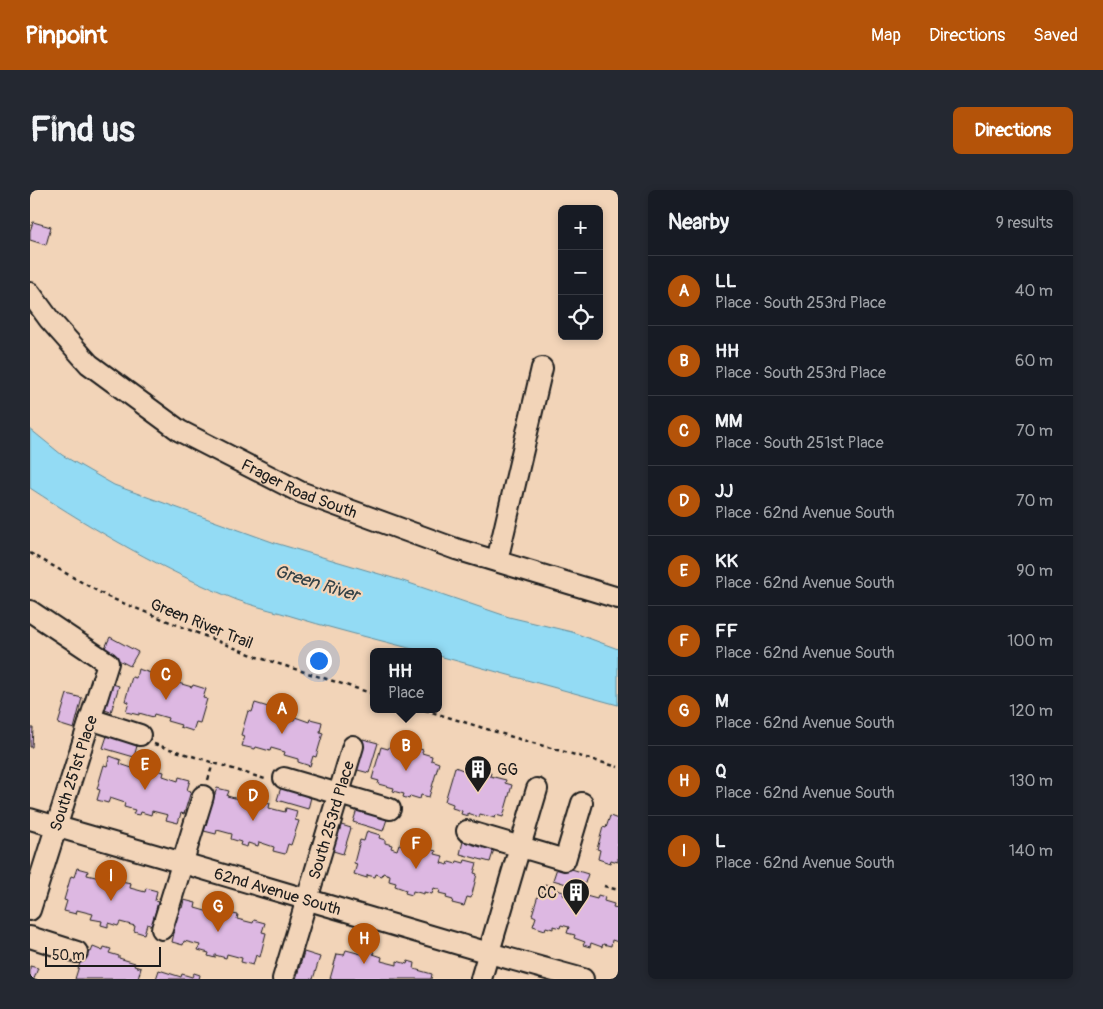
<!DOCTYPE html>
<meta charset="utf-8">
<style>
:root{--surface:#171b24;--page:#242831;--text:#f1f3f6;--muted:#9ea1a6;--line:#363941;--accent:#b45309}
body{margin:0;font-family:Pangolin,sans-serif;background:var(--page);color:var(--text)}
.controls{position:absolute;right:15px;top:15px;display:grid;overflow:hidden;border-radius:8px;box-shadow:0 2px 8px #0003}
.controls button{width:45px;height:45px;display:grid;place-items:center;padding:0;border:0;border-bottom:1px solid var(--line);background:var(--surface);color:var(--text);font:25px sans-serif}
.scale{position:absolute;left:15px;bottom:12px;width:116px;box-sizing:border-box;padding-left:5px;border:2px solid #1c1c1c;border-top:0;font-size:14px;line-height:18px;white-space:nowrap;color:#1c1c1c;-webkit-text-stroke:4px #f2d4b8;paint-order:stroke}
.you{position:absolute;left:288px;top:470px;width:18px;height:18px;margin:-12px;border:4px solid #fff;border-radius:50%;background:#1a73e8;box-shadow:0 0 0 8px #1a73e833}
.badge{display:grid;place-items:center;width:32px;height:32px;border-radius:50%;background:var(--accent);color:#fff;font-size:16px;font-weight:700}
.pin{position:absolute;translate:-50% -41px;filter:drop-shadow(0 1px 2px #0008)}
.pin::after{content:'';position:absolute;top:26px;width:18px;height:15px;background:inherit;clip-path:polygon(0 0,100% 0,50% 100%)}
.popup{position:absolute;left:340px;top:458px;width:72px;height:65px;box-sizing:border-box;display:grid;place-content:center;border-radius:8px;background:var(--surface);filter:drop-shadow(0 1px 4px #0005);font-size:16px;white-space:nowrap;color:var(--muted)}
.popup b{font-size:19px;color:var(--text)}
.popup::after{content:'';position:absolute;left:50%;top:100%;margin-left:-10px;border:10px solid transparent;border-top-color:var(--surface)}
.list{margin:0;padding:0;list-style:none}
h2{display:flex;justify-content:space-between;align-items:center;height:65px;margin:0;padding:0 20px;font-size:21px}
h2 small{font-size:16px;font-weight:400;color:var(--muted)}
.list li{display:grid;grid-template-columns:32px 1fr auto;gap:15px;align-items:center;box-sizing:border-box;height:70px;padding:0 20px;border-top:1px solid var(--line)}
.list b{display:block;font-size:19px;white-space:nowrap}
.list p{margin:0;font-size:16px;white-space:nowrap;color:var(--muted)}
.list em{font-size:16px;font-style:normal;color:var(--muted)}
.icon{flex:none;width:28px;height:28px;fill:none;stroke:currentColor;stroke-width:2;stroke-linecap:round;stroke-linejoin:round}
.map{position:relative;flex:none;width:588px;height:789px;overflow:hidden;border-radius:8px}
header{display:flex;align-items:center;gap:30px;box-sizing:border-box;height:70px;padding:0 25px;background:var(--accent);color:#fff}
header strong{font-size:24px}
nav{display:flex;gap:28px;margin-inline-start:auto;font-size:18px}
.intro{display:flex;align-items:center;justify-content:space-between;box-sizing:border-box;height:120px;padding:0 30px}
h1{margin:0;font-size:35px}
.button{padding:12px 22px;border-radius:8px;background:var(--accent);color:#fff;font-size:18px;font-weight:700}
main{display:flex;gap:30px;padding:0 30px}
aside{flex:1;background:var(--surface);border-radius:8px;box-shadow:0 2px 8px #0003}
.map>svg:first-child{display:block}
</style>
<header>
<strong>Pinpoint</strong>
<nav><a>Map</a><a>Directions</a><a>Saved</a></nav>
</header>
<div class="intro"><h1>Find us</h1><a class="button">Directions</a></div>
<main>
<div class="map">
<svg width="588" height="789" viewBox="0 0 588 789">
<rect width="100%" height="100%" fill="#f2d4b8"/>
<filter id="ink" filterUnits="userSpaceOnUse"><feTurbulence type="fractalNoise" baseFrequency=".02" numOctaves="2"/><feDisplacementMap in="SourceGraphic" scale="10" xChannelSelector="R" yChannelSelector="G"/><feConvolveMatrix kernelMatrix="1 2 1 2 8 2 1 2 1" color-interpolation-filters="sRGB"/></filter>
<g filter="url(#ink)">
<path fill="#93dbf4" stroke="#638f9e" d="M0 239 32 265 84 295 245 353 373 391 479 427 542 442 588 459V515L409 466 408 462H394C346 449 298 438 251 423 236 419 221 415 207 410 134 381 66 341 0 298Z"/>
<g fill="#ddb8e2" stroke="#1c1c1c">
<path d="M3 32 21 37 16 55 0 50V41Z"/>
<path d="M80 447 108 462 100 476 73 462Z"/>
<path d="M108 479 121 483 120 485 134 489V492L147 496 148 493 162 497 163 495 176 499 173 508 177 509 170 533 166 532 163 541 150 537 151 535 137 531 138 528 124 524 123 527 109 523V525L96 522 99 512 95 511 102 487 106 488Z"/>
<path d="M76 492 89 496 81 522 68 518Z"/>
<path d="M37 504 52 508 44 539 28 534Z"/>
<path d="M225 513 238 517 237 519 251 524 250 526 264 530 265 527 279 532 280 529 292 532 290 542 293 543 286 567 283 566 280 576 268 572V569L254 565 255 562 241 558 240 561 226 557 225 559 212 556 215 546 211 545 218 521 222 522Z"/>
<path d="M0 538H3L2 557H0Z"/>
<path d="M78 543 108 552 104 567 73 558Z"/>
<path d="M333 549 348 553 339 583 324 579Z"/>
<path d="M360 556 375 561 376 558 386 561 387 558 393 560 392 563 402 566 401 570 409 573 399 607 391 605 390 609 380 606 379 609 373 607 374 604 363 601 364 598 348 594 349 591 342 589 351 557 358 559Z"/>
<path d="M80 566 91 570 90 574 105 579 107 574 117 577 118 574 124 576 123 579 134 582 133 586 148 591 149 587 160 590 157 600 161 601 154 624 151 623 148 633 136 630 138 625 122 621 121 625 111 622 110 625 103 624 105 620 94 617 95 613 80 608 78 613 67 610 70 600 67 599 74 575 77 576Z"/>
<path d="M435 575 445 578 446 575 452 577 451 580 461 583 460 586 476 590 475 593 482 595 473 627 466 625 465 628 450 624 449 627 438 623V626L431 624 432 621 422 618 423 614 415 611 425 577 433 580Z"/>
<path d="M252 594 282 603 278 619 247 610Z"/>
<path d="M187 598 199 601 197 606 212 610 213 606 224 609 225 605 231 607 230 611 240 613 239 618 255 622 256 618 267 621 265 630 269 631 261 655 258 654 255 664 243 661 244 657 229 652 228 656 218 653 217 657 210 655 211 652 201 649 202 644 187 640 186 644 174 641 177 631 173 630 180 606 184 607Z"/>
<path d="M328 616 358 626 353 641 323 632Z"/>
<path d="M580 626 588 629V672L581 670 580 673 568 669 570 660 567 659 573 637 576 638Z"/>
<path d="M308 634 321 638 313 664 300 660Z"/>
<path d="M337 641 350 645 349 648 355 650V653L362 655 361 658 367 660 369 654 377 656 378 653 389 657 390 653 396 655 395 658 406 661 405 664 413 666 411 673 418 675 419 672 426 674 427 671 434 673 435 670 447 673 444 683 447 684 441 708 437 707 434 716 422 713 423 710 416 708 417 705 409 703 410 700 404 698 402 704 394 702V704L383 701 382 705 375 703 376 700 365 696 366 693 359 691 360 685 353 683 352 686 346 684 345 687 337 685V688L324 684 327 674 324 673 330 650 334 651Z"/>
<path d="M434 647 465 656 460 672 430 664Z"/>
<path d="M528 675 558 684 553 699 523 690Z"/>
<path d="M47 678 58 681 57 685 74 689V686L84 688 85 686 92 687 91 691 101 693 100 698 115 702 116 698 127 701 125 711 128 712 122 736 117 734 114 744 104 741 105 736 90 732 88 736 78 733V737L71 735 72 731 61 729 63 724 47 720 46 724 34 721 37 711 34 710 41 686 44 687Z"/>
<path d="M515 694 527 698 526 700 534 702 533 705 540 707 539 710 546 712 548 706 555 708 556 706 567 709 568 705 575 707 574 711 584 714 583 717 588 718V752L582 750 581 756 573 754 572 757 561 753 560 757 553 755 555 752 544 748 545 745 537 743 539 737 531 735 530 738 523 736V739L516 737 515 740 503 736 506 727 502 725 509 702 513 703Z"/>
<path d="M154 710 166 713 165 718 179 722 180 718 192 721 193 717 199 718 198 723 208 725 207 729 223 733 224 730 235 733 232 742 236 743 230 767 226 765 223 775 211 772 212 768 197 764 196 768 185 765V768L178 766 179 763 168 760 170 755 154 751 153 755 142 752 144 743 142 742 148 717 152 718Z"/>
<path d="M63 757 73 761 74 757 81 759 79 763 89 766V768L105 773 104 776 111 778 108 789H45L54 760 61 762Z"/>
<path d="M336 759 344 762 343 764 352 767 351 771 367 775V771L377 774 378 771 385 773 384 779 402 784 401 789H300L307 764 314 765 316 760 335 765Z"/>
<path d="M274 762 290 767 283 789H266Z"/>
<path d="M0 776 8 778 4 789H0Z"/>
<path d="M129 780 151 787 152 784 162 787 164 783 170 785 169 789H170H126Z"/>
</g>
<g fill="none" stroke-linecap="round" stroke-linejoin="round">
<g stroke="#1c1c1c" stroke-width="24">
<g id="minor">
<path id="s1" d="M0 103 19 129 59 174 150 241 270 302 426 359 588 408"/>
<path d="M467 371 512 178"/>
<path d="M0 421 78 473 0 720"/>
<path d="M60 529 110 545"/>
<path d="M254 588 360 619"/>
<path id="s2" d="M0 629 153 673 459 763 553 789"/>
<path d="M437 641 535 670 552 613"/>
<path d="M132 739 173 606"/>
<path d="M0 747 47 762"/>
<path id="s3" d="M253 789 323 556"/>
<path d="M451 789 507 599"/>
</g>
</g>
<g stroke="#1c1c1c" stroke-width="2.5" stroke-dasharray="4 4" stroke-linecap="butt">
<path d="M0 363 78 407 227 467 344 504"/>
<path d="M395 520 489 549 588 577"/>
<path d="M124 554 238 590"/>
<path d="M178 590 183 573"/>
<path d="M574 696 588 700"/>
</g>
<use href="#minor" stroke="#f2d4b8" stroke-width="20"/>
</g>
</g>
<defs>
<g id="building-pin" transform="scale(1.4375)"><path d="M0 17L-7.5 6A9.5 9.5 0 1 1 7.5 6Z" fill="#1c1c1c" stroke="#f2d4b8"/><path d="M-4-6H4V6H1V3H-1V6H-4ZM-2.5-4.3h1.7v1.8h-1.7ZM.8-4.3h1.7v1.8H.8ZM-2.5-1h1.7V.8h-1.7ZM.8-1h1.7V.8H.8Z" fill="#fff"/></g>
</defs>
<g fill-rule="evenodd">
<use href="#building-pin" x="448" y="579"/>
<use href="#building-pin" x="546" y="702"/>
</g>
<g text-anchor="middle" stroke-width="4.5" stroke-linejoin="round" paint-order="stroke">
<g font-size="16" fill="#1c1c1c" stroke="#f2d4b8">
<text dy="6" stroke="none"><textPath href="#s1" startOffset="338">Frager Road South</textPath></text>
<text transform="translate(172 433) rotate(22)" y="6">Green River Trail</text>
<text transform="translate(43 583) rotate(-72)" y="6">South 251st Place</text>
<text dy="6" stroke="none"><textPath href="#s3" startOffset="166">South 253rd Place</textPath></text>
<text dy="6" stroke="none"><textPath href="#s2" startOffset="258">62nd Avenue South</textPath></text>
</g>
<g font-size="16" fill="#1c1c1c" stroke="#f2d4b8" text-anchor="start">
<text x="467" y="585">GG</text>
<text x="527" y="708" text-anchor="end">CC</text>
</g>
<g font-size="18" font-style="italic" fill="#344247" stroke="#f2d4b8">
<text transform="translate(287 393) rotate(17)" y="6">Green River</text>
</g>
</g>
</svg>
<div class="controls">
<button>+</button>
<button>−</button>
<button><svg class="icon" aria-label="locate" viewBox="0 0 24 24"><circle cx="12" cy="12" r="6"/><path d="M12 2v4M12 18v4M2 12h4M18 12h4"/></svg></button>
</div>
<div class="scale">50 m</div>
<div class="you"></div>
<div class="pin badge" style="left:252px;top:544px">A</div>
<div class="pin badge" style="left:376px;top:581px">B</div>
<div class="popup"><b>HH</b>Place</div>
<div class="pin badge" style="left:136px;top:510px">C</div>
<div class="pin badge" style="left:223px;top:631px">D</div>
<div class="pin badge" style="left:115px;top:600px">E</div>
<div class="pin badge" style="left:386px;top:679px">F</div>
<div class="pin badge" style="left:188px;top:742px">G</div>
<div class="pin badge" style="left:334px;top:774px">H</div>
<div class="pin badge" style="left:81px;top:711px">I</div>
</div>
<aside>
<h2>Nearby<small>9 results</small></h2>
<ul class="list">
<li><span class="badge">A</span><div><b>LL</b><p>Place · South 253rd Place</p></div><em>40 m</em></li>
<li><span class="badge">B</span><div><b>HH</b><p>Place · South 253rd Place</p></div><em>60 m</em></li>
<li><span class="badge">C</span><div><b>MM</b><p>Place · South 251st Place</p></div><em>70 m</em></li>
<li><span class="badge">D</span><div><b>JJ</b><p>Place · 62nd Avenue South</p></div><em>70 m</em></li>
<li><span class="badge">E</span><div><b>KK</b><p>Place · 62nd Avenue South</p></div><em>90 m</em></li>
<li><span class="badge">F</span><div><b>FF</b><p>Place · 62nd Avenue South</p></div><em>100 m</em></li>
<li><span class="badge">G</span><div><b>M</b><p>Place · 62nd Avenue South</p></div><em>120 m</em></li>
<li><span class="badge">H</span><div><b>Q</b><p>Place · 62nd Avenue South</p></div><em>130 m</em></li>
<li><span class="badge">I</span><div><b>L</b><p>Place · 62nd Avenue South</p></div><em>140 m</em></li>
</ul>
</aside>
</main>
